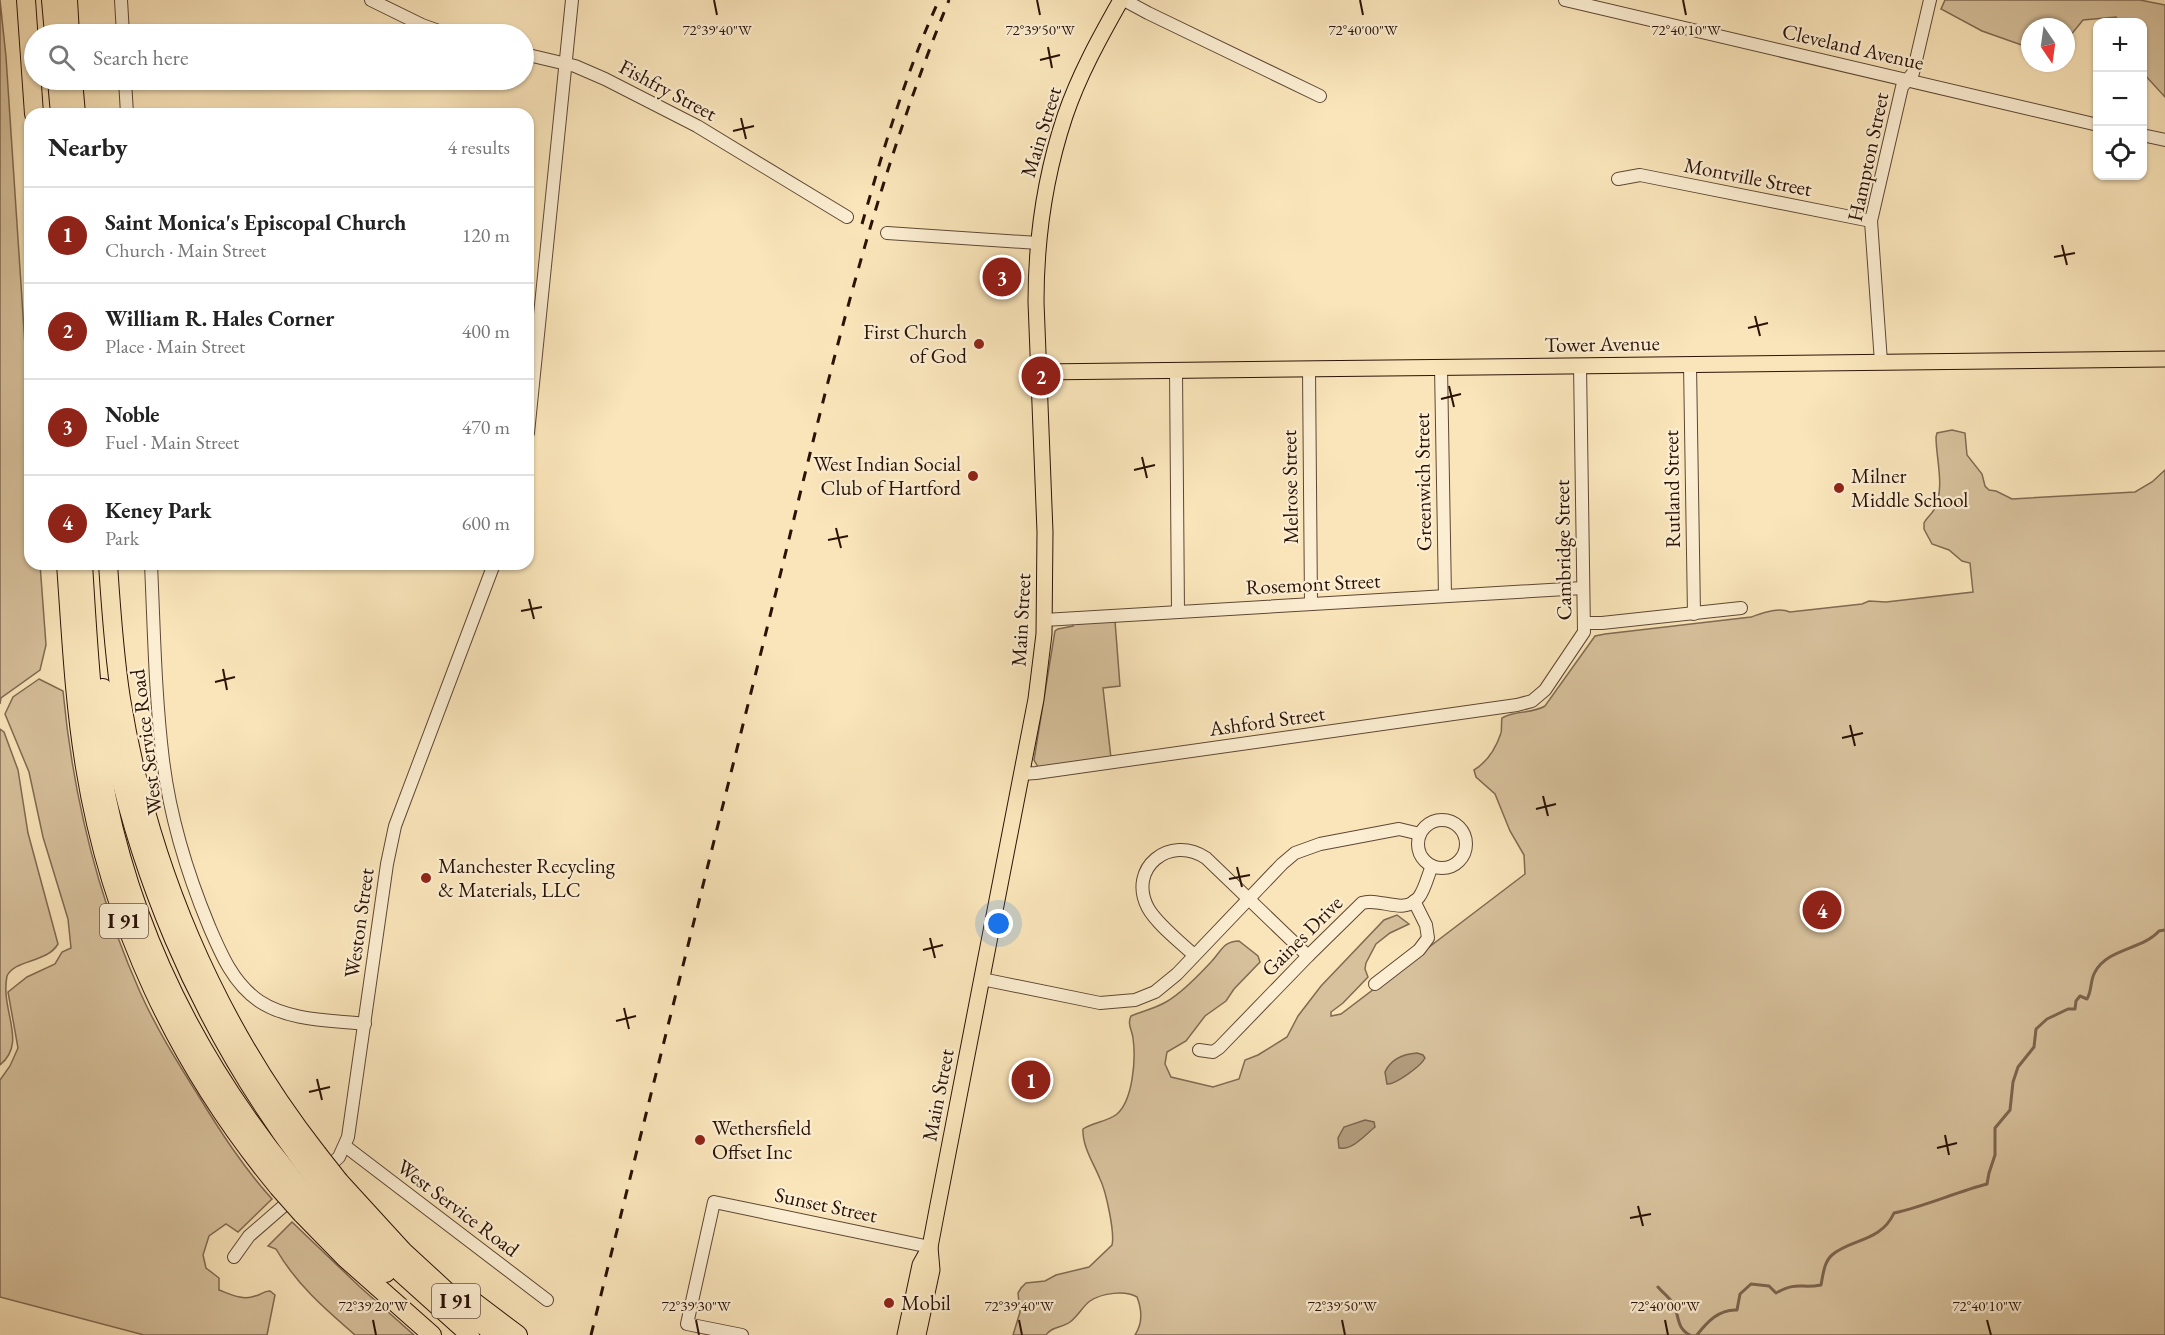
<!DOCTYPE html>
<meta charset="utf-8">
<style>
:root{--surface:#fff;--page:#f6f6f6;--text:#222;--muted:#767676;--line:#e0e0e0;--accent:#8f2418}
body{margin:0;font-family:"EB Garamond",serif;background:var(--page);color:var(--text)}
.controls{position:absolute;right:18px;top:18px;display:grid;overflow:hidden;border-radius:12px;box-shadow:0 2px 4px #0004}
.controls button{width:54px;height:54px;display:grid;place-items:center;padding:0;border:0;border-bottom:2px solid var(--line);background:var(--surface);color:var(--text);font:30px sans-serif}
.compass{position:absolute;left:2021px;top:18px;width:54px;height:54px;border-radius:50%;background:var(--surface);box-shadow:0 2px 4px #0004;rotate:167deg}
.you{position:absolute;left:999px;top:924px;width:21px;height:21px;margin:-15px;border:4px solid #fff;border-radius:50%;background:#1a73e8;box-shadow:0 0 0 9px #1a73e833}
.badge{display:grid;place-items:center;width:39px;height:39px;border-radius:50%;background:var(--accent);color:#fff;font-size:20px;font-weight:700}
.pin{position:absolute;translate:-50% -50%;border:3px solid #fff;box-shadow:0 2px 6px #0006}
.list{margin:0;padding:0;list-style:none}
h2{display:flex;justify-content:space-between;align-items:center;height:78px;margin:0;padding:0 24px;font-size:26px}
h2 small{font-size:20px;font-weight:400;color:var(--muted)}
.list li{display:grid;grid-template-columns:39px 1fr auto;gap:18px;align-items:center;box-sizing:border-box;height:96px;padding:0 24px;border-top:2px solid var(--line)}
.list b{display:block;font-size:22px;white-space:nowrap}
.list p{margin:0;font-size:20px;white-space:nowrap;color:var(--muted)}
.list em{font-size:20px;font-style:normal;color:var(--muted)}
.icon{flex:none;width:33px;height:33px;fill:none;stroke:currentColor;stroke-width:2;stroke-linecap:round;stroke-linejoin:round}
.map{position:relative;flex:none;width:2165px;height:1335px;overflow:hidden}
.search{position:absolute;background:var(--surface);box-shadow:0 2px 4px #0004;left:24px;top:24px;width:510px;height:66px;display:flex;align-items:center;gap:15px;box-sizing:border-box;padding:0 21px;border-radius:33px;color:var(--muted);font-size:22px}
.panel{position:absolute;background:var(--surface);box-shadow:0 2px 4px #0004;left:24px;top:108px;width:510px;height:462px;border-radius:18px}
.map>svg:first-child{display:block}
</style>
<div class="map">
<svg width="2165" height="1335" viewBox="0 0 2165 1335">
<rect width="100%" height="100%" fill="#fae5ba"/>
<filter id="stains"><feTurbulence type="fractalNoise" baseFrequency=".00333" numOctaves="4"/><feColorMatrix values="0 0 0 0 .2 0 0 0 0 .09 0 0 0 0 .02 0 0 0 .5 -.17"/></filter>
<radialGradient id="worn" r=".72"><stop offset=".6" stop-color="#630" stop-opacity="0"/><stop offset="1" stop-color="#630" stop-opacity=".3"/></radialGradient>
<g fill="#d7c19c" stroke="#806a52" stroke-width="1.5">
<path d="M0 0 6 57 30 421V564H40L46 645 40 670 1 698 0 704Z"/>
<path d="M1945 0H2140L2165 5V97L2143 73 2142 22H2120L2116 17 2083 20 2066 41V27H2030V48L1982 31 1941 9Z"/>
<path d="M1952 430 1965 433 1967 455 1982 474 1985 486 1989 490 1996 491 2012 499 2135 492 2152 482 2165 470V1335H1135C1143 1323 1142 1310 1137 1297 1125 1290 1102 1293 1090 1301 1083 1306 1078 1316 1070 1322 1062 1328 1052 1326 1046 1335H1013L1020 1312 1018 1293 1021 1288 1026 1283 1045 1281 1056 1275 1089 1267 1112 1245C1115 1233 1106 1191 1100 1179 1094 1164 1082 1146 1083 1129 1093 1122 1107 1122 1117 1114 1133 1100 1136 1059 1133 1038 1132 1030 1127 1024 1131 1016 1142 1011 1154 1009 1166 1002 1182 993 1198 976 1211 962 1221 952 1223 941 1239 941L1258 956 1260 962 1234 989 1226 1001 1205 1016 1186 1041 1167 1052 1165 1064 1171 1077 1213 1087 1239 1079 1245 1060 1258 1055 1287 1037 1298 1016 1321 986 1384 920 1397 915 1409 924 1390 933 1376 944 1366 963 1365 969 1368 977 1343 1003 1331 1012V1016L1341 1014 1525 874 1524 855 1510 831 1495 794 1476 777 1474 770C1487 762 1496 748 1501 733 1502 729 1501 723 1502 718 1515 710 1532 714 1545 706L1595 636 1605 634 1751 617C1763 613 1778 607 1790 612L1862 604 1869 601 1886 602 1973 592 1970 563 1962 561 1949 550 1932 544 1924 529V523C1927 517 1933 513 1935 508 1945 486 1936 459 1936 437L1937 433Z"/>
<path d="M1115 621 1120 686 1103 688 1111 758 1038 767 1034 760 1055 631 1058 629 1073 626 1074 624Z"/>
<path d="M39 679 63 691C73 797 97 895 140 992 156 1028 178 1063 198 1095 220 1131 243 1167 272 1199L238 1232 226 1224 209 1236 203 1255 206 1268 219 1278V1290C230 1294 243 1301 255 1296 261 1295 263 1291 270 1291L275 1295 267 1335H144L0 1297V1080L10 1066 18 1048 8 992 27 977 55 964 62 952 71 948 68 919 43 837 29 772 5 714 13 697Z"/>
<path d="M0 729 4 732 18 770 28 833 58 944C47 963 15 959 7 976 0 1011 28 1042 0 1065Z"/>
<path d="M292 1222 360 1287 414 1335H355C325 1309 296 1284 276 1249L268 1246Z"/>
</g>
<g fill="#b39d7d" stroke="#7c654e" stroke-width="1.5">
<path d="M1417 1053 1423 1055 1425 1058C1421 1066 1395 1085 1387 1084L1385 1072C1391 1059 1403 1054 1417 1053Z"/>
<path d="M1365 1120 1374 1122 1375 1127C1365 1135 1352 1151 1339 1148L1338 1138 1344 1127Z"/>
</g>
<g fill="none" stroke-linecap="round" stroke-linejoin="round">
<g stroke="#7c654e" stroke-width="3">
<path d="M1658 1287C1662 1292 1668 1296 1672 1302 1680 1313 1675 1328 1690 1335"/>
<path d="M1697 1335C1707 1322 1719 1309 1737 1310L1740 1294 1751 1284 1769 1286 1776 1293C1798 1281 1800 1289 1821 1285 1823 1275 1824 1262 1832 1255 1850 1239 1881 1242 1894 1213 1926 1206 1956 1192 1987 1184L1989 1173 1995 1155V1128L2010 1110 2013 1082 2018 1067 2034 1047 2036 1029 2047 1019 2068 1009H2075L2076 1001 2080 996 2087 999C2092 991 2090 980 2095 972 2108 948 2142 950 2159 931L2165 930"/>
</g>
<g stroke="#5e4734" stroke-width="14">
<g id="minor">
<path d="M121 0 123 34"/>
<path d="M371 0 422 25 447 34"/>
<path d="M1124 0 1148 13 1320 96"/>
<path d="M1565 0 2098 125"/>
<path d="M524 54 575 66 605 79 697 126 847 217"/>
<path d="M125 80 127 114"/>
<path d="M2142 135 2165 140"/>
<path d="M1618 179 1640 175 1871 221"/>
<path d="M887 233 1038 243"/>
<path d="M1881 362 1871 221 1902 87 1913 73 1930 0"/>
<path d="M1690 364 1694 614"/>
<path d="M1441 367 1445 596"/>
<path d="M1309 369 1311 604"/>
<path d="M1176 370 1178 612"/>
<path d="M528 433 572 0"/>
<path d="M151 564C154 629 155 695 163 760 170 817 187 873 209 926 221 954 233 983 259 1001 289 1021 330 1020 365 1024"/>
<path d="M1044 620 1583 588"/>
<path d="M1585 623H1602L1741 608"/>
<path d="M1021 774 1036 773 1517 705 1532 701 1545 690 1584 632 1580 365"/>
<circle cx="1442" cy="844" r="24"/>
<path d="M1194 955C1180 942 1157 924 1148 908 1127 868 1170 834 1206 858L1308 956"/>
<path d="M982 979 1100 1003 1135 1000 1155 992 1177 974 1282 864 1295 853 1320 844 1399 829 1420 834"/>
<path d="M1375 984 1419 950 1428 938 1426 925 1414 901"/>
<path d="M1199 1050 1213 1052 1219 1048 1308 956 1362 903C1380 897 1405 916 1419 897 1425 889 1428 875 1432 866"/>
<path d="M345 1146 547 1300"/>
<path d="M324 1171 339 1157 348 1137 387 864 395 826 494 564"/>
<path d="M234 1257 249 1236 295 1196"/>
<path d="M742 1335 687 1324 714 1202 930 1247"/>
</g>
</g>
<g stroke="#2a1207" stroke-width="17">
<g id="major">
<path d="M1040 372 2165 359"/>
<path d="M905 1335 920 1265 930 1247"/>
<path d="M918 1335 932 1270 930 1247 937 1210 1036 699 1044 634 1045 532 1036 302C1036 238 1045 176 1065 116 1079 75 1100 37 1121 0"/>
</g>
</g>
<g stroke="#2a1207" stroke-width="20">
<g id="highway">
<path d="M26 0 34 114"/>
<path d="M51 0 54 34"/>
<path d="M68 0 70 34"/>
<path d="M57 80 60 114"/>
<path d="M73 80 76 114"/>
<path d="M66 564C71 632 74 700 85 767 110 923 178 1066 278 1187"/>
<path d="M83 564C88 643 92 722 107 799 136 940 201 1065 291 1176"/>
<path d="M108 564C111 609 114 655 121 699 148 864 214 1021 317 1153"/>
<path d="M103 688C129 862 199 1024 304 1164"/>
<path d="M339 1181 403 1251 494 1335"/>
<path d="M327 1192 400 1272 470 1335"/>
<path d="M314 1203 345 1235 386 1273"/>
<path d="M302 1214 345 1258 432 1335"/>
<path d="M465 1295 518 1335"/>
</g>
</g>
<use href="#minor" stroke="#fceed2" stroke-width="12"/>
<use href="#major" stroke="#fae5ba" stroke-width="15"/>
<use href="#highway" stroke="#fae5ba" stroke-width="18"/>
<g stroke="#2a1207" stroke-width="3" stroke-dasharray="10 10" stroke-linecap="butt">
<path d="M862 224C884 147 906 72 939 0"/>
<path d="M591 1335C652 1090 713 845 774 600 824 398 870 193 949 0"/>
</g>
<g stroke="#2a1207" stroke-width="20" stroke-linecap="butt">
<g id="highway-bridge">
<path d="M317 1153 339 1181"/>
<path d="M304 1164 327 1192"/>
<path d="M291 1176 314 1203"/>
<path d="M278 1187 302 1214"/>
</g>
</g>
<use href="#highway-bridge" stroke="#fae5ba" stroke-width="18"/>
</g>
<path fill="none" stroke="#2a1207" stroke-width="2" d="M714 0 717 15M1037 0 1040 15M1360 0 1363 15M1683 0 1686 15M1048 47 1052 68M1040 60 1060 55M741 118 746 139M733 131 754 126M2062 245 2067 265M2054 257 2075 253M1755 316 1760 336M1748 328 1768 323M1449 386 1454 407M1441 399 1461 394M1142 457 1147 478M1134 470 1155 465M836 528 841 548M828 540 848 536M529 599 534 619M521 611 542 607M223 669 227 690M215 682 235 677M1850 725 1855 746M1842 738 1863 733M1543 796 1548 816M1536 809 1556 804M1237 867 1242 887M1229 879 1250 875M930 938 935 958M923 950 943 945M624 1008 629 1029M616 1021 636 1016M317 1079 322 1100M309 1092 330 1087M1945 1135 1949 1155M1937 1148 1957 1143M1638 1206 1643 1226M1630 1218 1651 1214M373 1320 376 1335M696 1320 699 1335M1019 1320 1022 1335M1342 1320 1345 1335M1665 1320 1668 1335M1987 1320 1991 1335"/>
<g fill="#8f2418" stroke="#fceed2" stroke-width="2">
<circle cx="979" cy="344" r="6"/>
<circle cx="973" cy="476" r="6"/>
<circle cx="1839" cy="488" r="6"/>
<circle cx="426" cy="878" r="6"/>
<circle cx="700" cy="1140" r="6"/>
<circle cx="889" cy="1303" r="6"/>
</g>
<g text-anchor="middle" stroke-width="4.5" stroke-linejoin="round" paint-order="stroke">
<g fill="#fceed2" stroke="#695444" stroke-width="1.5">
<rect x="100" y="904" width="48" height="34" rx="4.5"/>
<rect x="432" y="1284" width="48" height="34" rx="4.5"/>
</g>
<g font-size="20" font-weight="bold" fill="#2a1207">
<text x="124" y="928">I 91</text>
<text x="456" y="1308">I 91</text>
</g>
<g font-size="21" fill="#2a1207" stroke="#fceed2">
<text transform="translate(1853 47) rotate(13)" y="7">Cleveland Avenue</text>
<text transform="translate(668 90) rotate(28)" y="7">Fishfry Street</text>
<text transform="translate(1041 132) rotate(-73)" y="7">Main Street</text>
<text transform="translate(1868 157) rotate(-78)" y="7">Hampton Street</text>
<text transform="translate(1748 177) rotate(11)" y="7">Montville Street</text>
<text transform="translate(1602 344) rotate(-1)" y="7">Tower Avenue</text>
<text transform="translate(1423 482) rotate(-91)" y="7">Greenwich Street</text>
<text transform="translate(1290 487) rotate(-91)" y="7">Melrose Street</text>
<text transform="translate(1672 489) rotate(-91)" y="7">Rutland Street</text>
<text transform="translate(1563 550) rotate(-91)" y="7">Cambridge Street</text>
<text transform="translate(1313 584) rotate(-3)" y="7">Rosemont Street</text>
<text transform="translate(1021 620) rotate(-87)" y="7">Main Street</text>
<text transform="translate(1267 721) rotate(-8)" y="7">Ashford Street</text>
<text transform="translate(146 742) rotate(-97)" y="7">West Service Road</text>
<text transform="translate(359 923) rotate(-82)" y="7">Weston Street</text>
<text transform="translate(1302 936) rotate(-45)" y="7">Gaines Drive</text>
<text transform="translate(938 1095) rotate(-79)" y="7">Main Street</text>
<text transform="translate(826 1205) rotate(12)" y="7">Sunset Street</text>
<text transform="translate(458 1208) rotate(37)" y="7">West Service Road</text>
</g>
<g font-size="21" fill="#2a1207" stroke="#fceed2" text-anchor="start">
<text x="967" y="339" text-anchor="end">First Church<tspan x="967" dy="24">of God</tspan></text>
<text x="961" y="471" text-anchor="end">West Indian Social<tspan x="961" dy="24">Club of Hartford</tspan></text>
<text x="1851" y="483">Milner<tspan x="1851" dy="24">Middle School</tspan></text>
<text x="438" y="873">Manchester Recycling<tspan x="438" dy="24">&amp; Materials, LLC</tspan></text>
<text x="712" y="1135">Wethersfield<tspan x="712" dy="24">Offset Inc</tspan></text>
<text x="901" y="1310">Mobil</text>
</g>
</g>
<g font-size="15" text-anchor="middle" fill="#2a1207" stroke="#fceed2" stroke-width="4.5" stroke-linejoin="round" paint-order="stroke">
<text x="717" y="35">72°39'40"W</text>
<text x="1040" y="35">72°39'50"W</text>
<text x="1363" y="35">72°40'00"W</text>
<text x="1686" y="35">72°40'10"W</text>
<text x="373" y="1311">72°39'20"W</text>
<text x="696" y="1311">72°39'30"W</text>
<text x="1019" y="1311">72°39'40"W</text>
<text x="1342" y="1311">72°39'50"W</text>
<text x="1665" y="1311">72°40'00"W</text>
<text x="1987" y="1311">72°40'10"W</text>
</g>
<rect width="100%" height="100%" filter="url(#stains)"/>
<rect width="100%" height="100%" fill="url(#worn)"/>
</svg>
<div class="controls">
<button>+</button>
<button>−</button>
<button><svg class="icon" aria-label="locate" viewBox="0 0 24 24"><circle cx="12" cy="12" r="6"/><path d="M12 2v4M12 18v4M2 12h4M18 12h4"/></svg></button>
</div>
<svg class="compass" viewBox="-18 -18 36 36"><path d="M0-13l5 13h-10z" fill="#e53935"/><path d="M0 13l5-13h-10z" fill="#767676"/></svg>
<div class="you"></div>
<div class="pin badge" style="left:1031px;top:1080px">1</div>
<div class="pin badge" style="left:1041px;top:376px">2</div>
<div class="pin badge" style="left:1002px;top:277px">3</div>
<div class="pin badge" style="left:1822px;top:910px">4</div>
<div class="search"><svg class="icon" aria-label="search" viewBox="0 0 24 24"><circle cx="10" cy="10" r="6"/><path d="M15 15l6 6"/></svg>Search here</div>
<section class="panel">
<h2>Nearby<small>4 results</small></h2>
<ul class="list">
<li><span class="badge">1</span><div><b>Saint Monica's Episcopal Church</b><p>Church · Main Street</p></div><em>120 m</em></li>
<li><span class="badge">2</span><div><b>William R. Hales Corner</b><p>Place · Main Street</p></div><em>400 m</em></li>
<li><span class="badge">3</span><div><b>Noble</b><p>Fuel · Main Street</p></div><em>470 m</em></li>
<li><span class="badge">4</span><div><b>Keney Park</b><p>Park</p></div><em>600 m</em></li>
</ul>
</section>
</div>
